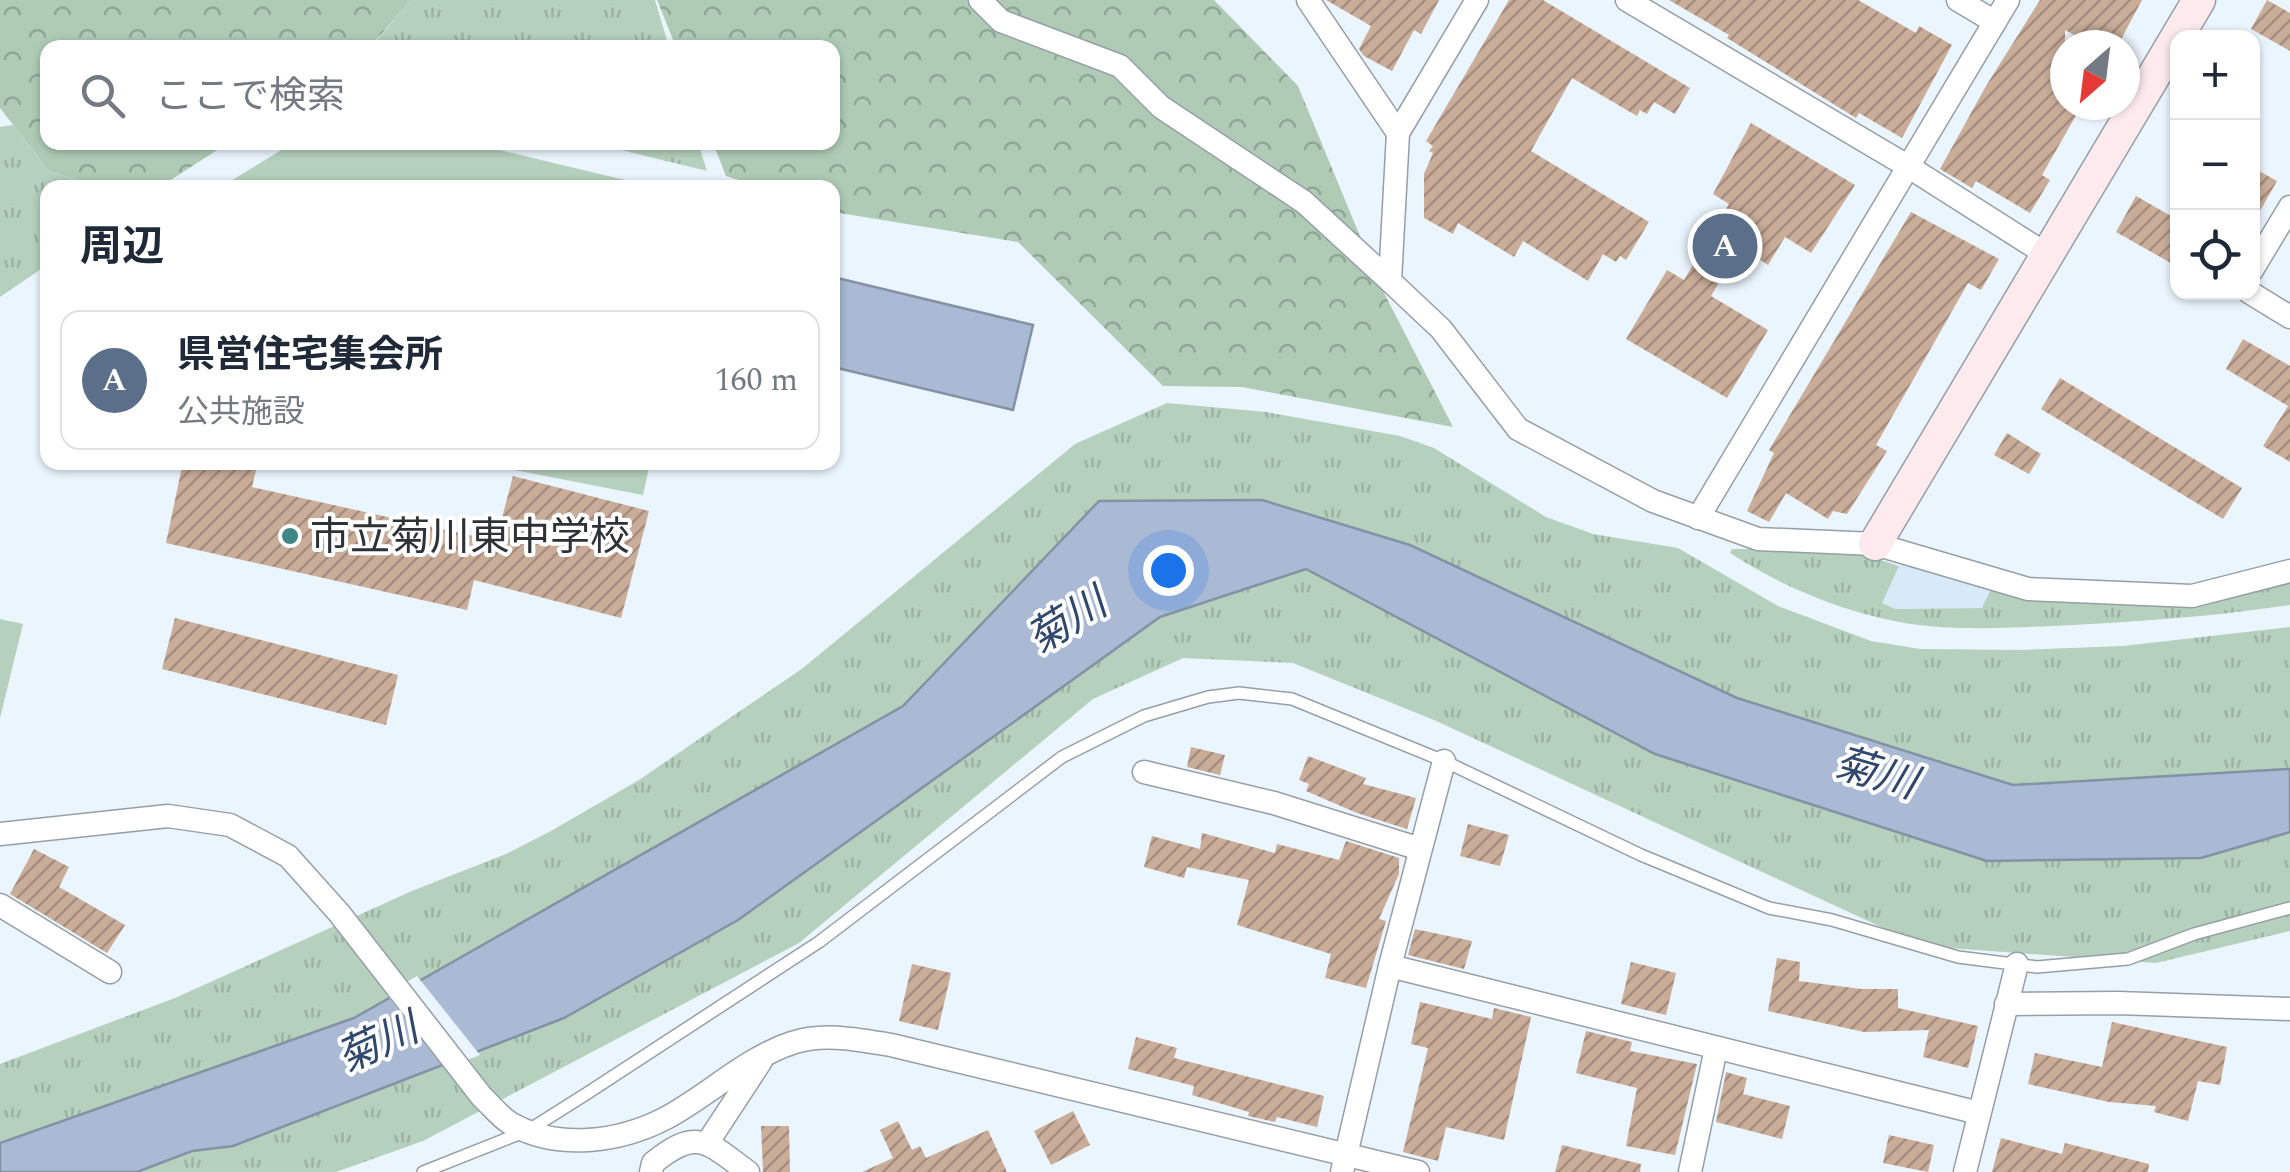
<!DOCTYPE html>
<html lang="ja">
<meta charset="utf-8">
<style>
:root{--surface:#fff;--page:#f6f6f7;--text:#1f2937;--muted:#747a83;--line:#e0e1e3;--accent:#3f8787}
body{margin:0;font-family:Spectral,"Noto Sans JP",serif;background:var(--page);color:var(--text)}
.controls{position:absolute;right:30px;top:30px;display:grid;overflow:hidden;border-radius:20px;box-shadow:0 2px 8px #0004}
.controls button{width:90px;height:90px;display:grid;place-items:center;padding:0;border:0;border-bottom:2px solid var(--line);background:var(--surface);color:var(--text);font:50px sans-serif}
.compass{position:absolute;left:2050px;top:30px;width:90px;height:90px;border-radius:50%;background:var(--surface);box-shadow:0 2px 8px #0004;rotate:208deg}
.you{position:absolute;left:1168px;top:570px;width:35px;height:35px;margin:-25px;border:8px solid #fff;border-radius:50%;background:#1a73e8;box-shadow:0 0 0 15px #1a73e833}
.badge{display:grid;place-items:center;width:65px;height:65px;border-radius:50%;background:var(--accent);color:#fff;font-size:32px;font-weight:700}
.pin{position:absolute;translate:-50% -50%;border:5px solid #fff;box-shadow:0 2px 10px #0006}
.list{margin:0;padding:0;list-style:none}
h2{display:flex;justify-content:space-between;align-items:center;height:130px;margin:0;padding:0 40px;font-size:42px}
h2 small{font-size:32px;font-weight:400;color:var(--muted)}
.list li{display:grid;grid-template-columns:65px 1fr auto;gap:30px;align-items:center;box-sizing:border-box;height:140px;margin:0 20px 20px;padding:0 20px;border:2px solid var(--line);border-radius:20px}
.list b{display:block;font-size:38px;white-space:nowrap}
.list p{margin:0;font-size:32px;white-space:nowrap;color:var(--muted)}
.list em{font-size:32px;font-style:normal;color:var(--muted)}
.icon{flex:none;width:55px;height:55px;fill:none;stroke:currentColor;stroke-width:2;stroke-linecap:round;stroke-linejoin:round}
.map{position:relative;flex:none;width:2290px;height:1172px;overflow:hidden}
.search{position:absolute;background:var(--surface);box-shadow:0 2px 8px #0004;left:40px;top:40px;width:800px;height:110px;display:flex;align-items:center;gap:25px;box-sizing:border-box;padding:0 35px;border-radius:20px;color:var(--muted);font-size:38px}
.panel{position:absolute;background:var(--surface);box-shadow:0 2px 8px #0004;left:40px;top:180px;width:800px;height:290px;border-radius:20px}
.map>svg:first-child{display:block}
</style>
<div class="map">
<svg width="2290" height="1172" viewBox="0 0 2290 1172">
<defs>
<pattern id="grass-tufts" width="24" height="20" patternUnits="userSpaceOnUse" patternTransform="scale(2.5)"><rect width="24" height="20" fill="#b5d0bc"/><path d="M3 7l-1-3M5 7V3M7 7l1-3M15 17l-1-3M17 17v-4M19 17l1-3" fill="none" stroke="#9cb3a2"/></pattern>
<pattern id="forest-crowns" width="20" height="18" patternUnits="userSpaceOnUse" patternTransform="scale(2.5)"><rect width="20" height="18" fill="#afcbb6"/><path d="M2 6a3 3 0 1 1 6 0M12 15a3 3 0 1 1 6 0" fill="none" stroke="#8fa595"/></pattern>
<pattern id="building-hatch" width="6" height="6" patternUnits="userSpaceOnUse" patternTransform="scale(2.5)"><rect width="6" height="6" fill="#c9ad99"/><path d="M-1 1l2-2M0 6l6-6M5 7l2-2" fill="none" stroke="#a48d7e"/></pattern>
</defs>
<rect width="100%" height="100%" fill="#ebf5fe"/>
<path fill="#d8e9f8" d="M1910 561 1992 587 1982 608 1895 609 1881 604 1899 566Z"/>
<g fill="url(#grass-tufts)">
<path d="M411 0H655L669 47 370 48Z"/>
<path d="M13 125 49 171 102 187 48 188 47 265 0 297V127Z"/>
<path d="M593 143H698L707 171Z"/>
<path d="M1167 403 1266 412 1400 436 1434 448 1546 517 1593 534 1678 548 1778 606 1871 641 1920 649 2021 650 2123 646 2290 627V931L2156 963 1922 946 1434 720 1293 663 1183 658 1093 699 799 943 423 1141 336 1172H0V1064L175 998 412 891 506 854 551 831 639 780 803 668 1075 444Z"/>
<path d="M1732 549C1786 548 1847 546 1899 566L1882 603 1895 609 1982 608 1992 587 2057 602 2203 600 2290 575V605C2211 617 2133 622 2053 626 1998 628 1939 632 1885 619 1831 607 1776 583 1730 553Z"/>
</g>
<g fill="url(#forest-crowns)">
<path d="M0 0H411L370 47 48 48V142L228 143 160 187H102L49 171 0 108Z"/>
<path d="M657 0H1214L1298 86 1381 287 1453 427 1242 387 1163 386 1018 242 833 212 832 188 761 187 726 176 713 143 832 142V48L676 47Z"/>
</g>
<g fill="#b5d0bc">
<path d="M293 143H470L654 187H221Z"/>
<path d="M479 463 650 462V463L643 495Z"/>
<path d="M0 619 23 624 0 718Z"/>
</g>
<g fill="#aabad5" stroke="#8591a5" stroke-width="2.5">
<path d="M833 277 1033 325 1013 410 833 367Z"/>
<path d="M1262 500 1410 545 1737 698 2013 785 2290 769V832L2201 858 1987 861 1655 754 1306 569 1160 617 738 920 564 1018 233 1146 192 1151 137 1172H0V1143L354 1018 903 706 1099 501Z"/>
</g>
<path fill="#ebf5fe" d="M417 976 480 1055 445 1069 386 994Z"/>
<g fill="url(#building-hatch)">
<path d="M1326 0H1439L1421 34 1414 30 1392 71 1364 56 1359 49 1371 26Z"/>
<path d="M1509 0H1543L1690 88 1675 114 1654 102 1647 114 1640 110 1637 116 1572 78 1531 151 1649 222 1626 260 1620 256 1616 262 1603 254 1588 281 1523 241 1514 257 1458 223 1453 234 1424 218V174L1433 153 1429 151 1433 146 1426 141Z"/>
<path d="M1669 0H1858L1916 33 1919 26 1952 45 1902 138 1859 113 1856 118 1727 38 1729 35Z"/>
<path d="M2040 0H2142L2118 45H2093L2065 30V105H2082L2042 175 2050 180 2030 213 1976 181 1972 188 1940 169 1986 86Z"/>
<path d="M2267 0 2290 13V51L2251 29Z"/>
<path d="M1751 123 1855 185 1811 253 1785 237 1768 265 1740 247 1711 296 1768 330 1727 398 1626 339 1667 270 1684 280 1729 204 1713 194Z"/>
<path d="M2252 167 2277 181 2252 225Z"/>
<path d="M2136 196 2178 220V267L2116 232Z"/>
<path d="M1911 212 1999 259 1981 290 1968 283 1876 445 1887 451 1847 514 1833 511 1828 519 1786 493 1769 522 1747 511 1774 453 1769 450Z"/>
<path d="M2243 339 2290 366V462L2263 446 2288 406 2226 369Z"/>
<path d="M2060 378 2242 488 2223 519 2041 409Z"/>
<path d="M2007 433 2041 454 2029 474 1994 455Z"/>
<path d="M183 462H258L252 487 496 541 513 476 649 511 621 618 474 580 467 610 166 543Z"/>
<path d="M175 618 398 675 386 725 162 669Z"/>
<path d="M1191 747 1225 755 1220 775 1187 767Z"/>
<path d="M1308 756 1366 778 1363 784 1416 798 1407 829 1357 813 1306 791 1309 784 1299 780Z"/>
<path d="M1468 824 1509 835 1500 866 1460 856Z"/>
<path d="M1202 833 1275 853 1277 844 1339 860 1346 841 1399 858V874L1379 919 1386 921 1366 988 1325 978 1331 954 1237 925 1249 880 1187 867 1184 878 1144 867 1152 836 1200 849Z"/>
<path d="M34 849 69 867 59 887 125 925 107 953 10 894Z"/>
<path d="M1415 929 1472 941 1464 969 1408 955Z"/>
<path d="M1777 958 1800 962 1799 981 1861 989H1898V1008L1978 1026 1968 1068 1923 1057 1929 1030 1864 1032 1768 1011Z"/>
<path d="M1631 962 1676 973 1666 1015 1621 1004Z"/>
<path d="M912 964 951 973 938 1030 899 1021Z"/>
<path d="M1420 1002 1492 1019 1494 1008 1531 1017 1504 1140 1446 1127 1438 1161 1403 1152 1428 1048 1411 1044Z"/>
<path d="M2112 1022 2227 1047 2220 1085 2198 1081 2188 1121 2154 1112 2156 1106 2109 1102 2028 1084 2035 1053 2102 1067Z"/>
<path d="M1586 1031 1632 1042 1630 1051 1697 1064 1675 1155 1626 1146 1637 1088 1576 1073Z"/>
<path d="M1136 1037 1177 1048 1174 1058 1324 1096 1317 1127 1277 1117 1275 1122 1248 1116 1249 1112 1192 1095 1194 1086 1128 1069Z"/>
<path d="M1726 1072 1747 1078 1743 1094 1790 1106 1782 1139 1716 1122Z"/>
<path d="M1073 1111 1090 1145 1051 1165 1034 1131Z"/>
<path d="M898 1121 912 1150 920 1146 926 1158 988 1130 1007 1172H862L893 1158 880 1130Z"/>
<path d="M761 1126H789L790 1172H763Z"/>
<path d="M1889 1135 1934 1145 1928 1172 1883 1163Z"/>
<path d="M2001 1138 2062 1154 2065 1143 2149 1164 2148 1172H1992Z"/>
<path d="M1562 1145 1641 1164 1640 1172H1555Z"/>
</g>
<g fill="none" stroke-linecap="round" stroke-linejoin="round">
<g stroke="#969fa8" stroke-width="14">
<path id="lane" d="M423 1172 529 1130 586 1094 819 942 1062 757 1144 716 1208 697 1239 693 1292 699 1444 761 1641 855 1769 908 1832 920 1958 957 2037 967 2128 959 2194 934 2290 908"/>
</g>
<g stroke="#969fa8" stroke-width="25">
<g id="street">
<path d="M980 0 1001 21 1120 66 1161 107 1304 202 1390 281"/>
<path d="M1308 0 1398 133"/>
<path d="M1477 0 1398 133 1390 281 1441 329 1518 429 1653 501 1758 539 1875 544 2028 589 2192 596 2290 571"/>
<path d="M1627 0 1909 167 2049 256"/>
<path d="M1958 0 1995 22"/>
<path d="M2252 270 2290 207"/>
<path d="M2249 292 2290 317"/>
<path d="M1698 518 2008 0"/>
<path d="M1144 772 1274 803 1420 849"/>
<path d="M0 834 168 816 230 825 288 856 339 913 482 1097C491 1105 500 1117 510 1123 557 1151 620 1142 666 1118 709 1095 746 1058 792 1043 823 1032 860 1040 891 1045L1418 1172"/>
<path d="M0 905 110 972"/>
<path d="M1390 966 1979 1113"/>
<path d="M2006 1004 2118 1003 2290 1009"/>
<path d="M708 1142 761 1061"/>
<path d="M651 1172 653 1163C697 1127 707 1142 748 1172"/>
<path d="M1342 1172 1390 966 1444 761"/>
<path d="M1690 1172 1716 1048"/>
<path d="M1965 1172 2017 964"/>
</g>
</g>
<g stroke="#969fa8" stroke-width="35">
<path id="secondary" d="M1875 544 2199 0"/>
</g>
<use href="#lane" stroke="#fff" stroke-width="11"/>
<use href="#street" stroke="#fff" stroke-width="22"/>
<use href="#secondary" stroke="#fceaed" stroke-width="32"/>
</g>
<circle fill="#3f8787" stroke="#fff" stroke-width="4" cx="290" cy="536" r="10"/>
<g text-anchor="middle" stroke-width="8" stroke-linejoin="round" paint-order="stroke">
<g font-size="40" fill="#2e3235" stroke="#fff" text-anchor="start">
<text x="310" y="550">市立菊川東中学校</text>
</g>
<g font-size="42" font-style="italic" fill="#30476e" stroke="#fff">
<text transform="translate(1066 620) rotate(-32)" y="15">菊川</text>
<text transform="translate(1876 772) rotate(16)" y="15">菊川</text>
<text transform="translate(377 1042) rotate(-25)" y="15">菊川</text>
</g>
</g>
</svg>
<div class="controls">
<button>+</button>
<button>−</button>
<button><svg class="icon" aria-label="locate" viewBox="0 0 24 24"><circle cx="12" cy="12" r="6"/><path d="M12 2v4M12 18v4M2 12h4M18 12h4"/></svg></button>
</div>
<svg class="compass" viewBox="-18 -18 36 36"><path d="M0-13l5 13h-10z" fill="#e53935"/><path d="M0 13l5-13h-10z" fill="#747a83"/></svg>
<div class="you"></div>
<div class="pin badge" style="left:1725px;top:246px;background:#5c6f8a">A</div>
<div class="search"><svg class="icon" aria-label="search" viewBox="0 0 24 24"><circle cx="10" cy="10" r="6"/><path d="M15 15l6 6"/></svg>ここで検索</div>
<section class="panel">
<h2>周辺<small></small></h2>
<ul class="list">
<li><span class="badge" style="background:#5c6f8a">A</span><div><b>県営住宅集会所</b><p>公共施設</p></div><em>160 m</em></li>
</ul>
</section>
</div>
